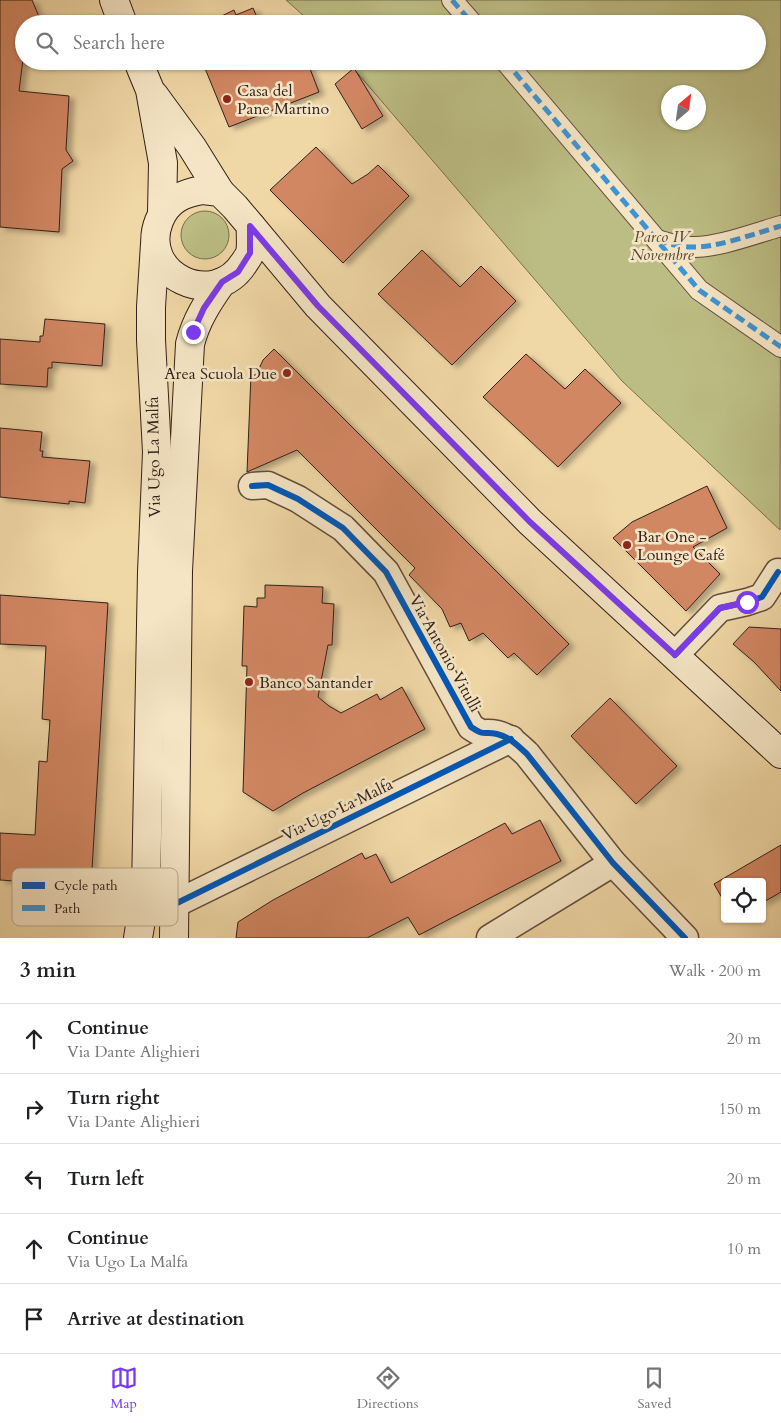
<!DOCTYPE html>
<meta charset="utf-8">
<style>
:root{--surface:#fff;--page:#f6f6f6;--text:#202124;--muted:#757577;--line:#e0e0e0;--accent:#7c3aed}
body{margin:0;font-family:Cardo,serif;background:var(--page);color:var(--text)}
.controls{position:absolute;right:15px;bottom:15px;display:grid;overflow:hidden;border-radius:5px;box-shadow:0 1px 4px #0004}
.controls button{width:45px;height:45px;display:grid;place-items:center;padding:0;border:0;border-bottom:1px solid var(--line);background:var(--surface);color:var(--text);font:25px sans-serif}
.compass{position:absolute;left:661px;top:85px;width:45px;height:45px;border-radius:50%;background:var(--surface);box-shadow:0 1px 4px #0004;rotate:29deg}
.stop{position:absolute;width:15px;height:15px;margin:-11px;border:4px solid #7c3aed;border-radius:50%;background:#fff}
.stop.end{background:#7c3aed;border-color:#fff;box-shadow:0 1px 5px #0008}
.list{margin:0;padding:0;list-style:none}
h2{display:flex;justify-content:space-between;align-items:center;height:65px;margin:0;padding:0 20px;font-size:21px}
h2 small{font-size:16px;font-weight:400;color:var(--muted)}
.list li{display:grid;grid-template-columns:32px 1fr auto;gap:15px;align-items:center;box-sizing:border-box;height:70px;padding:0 20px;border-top:1px solid var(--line)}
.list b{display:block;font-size:19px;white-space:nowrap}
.list p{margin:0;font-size:16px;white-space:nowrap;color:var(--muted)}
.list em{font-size:16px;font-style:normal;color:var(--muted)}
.icon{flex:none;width:28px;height:28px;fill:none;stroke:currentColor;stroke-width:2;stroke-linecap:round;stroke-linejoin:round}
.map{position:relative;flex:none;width:781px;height:938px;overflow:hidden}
.search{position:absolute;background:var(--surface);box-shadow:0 1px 4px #0004;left:15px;right:15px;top:15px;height:55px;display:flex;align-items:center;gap:12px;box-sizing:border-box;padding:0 18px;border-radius:28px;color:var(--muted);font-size:19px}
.sheet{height:415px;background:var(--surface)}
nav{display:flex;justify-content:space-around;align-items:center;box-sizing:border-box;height:70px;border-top:1px solid var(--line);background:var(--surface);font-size:14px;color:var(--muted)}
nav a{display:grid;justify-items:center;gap:2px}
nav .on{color:var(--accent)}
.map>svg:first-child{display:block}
</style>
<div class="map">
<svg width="781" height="938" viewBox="0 0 781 938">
<defs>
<filter id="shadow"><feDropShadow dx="5.5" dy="3" stdDeviation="2.5" flood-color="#0004"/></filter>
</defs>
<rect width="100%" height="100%" fill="#f0d7a6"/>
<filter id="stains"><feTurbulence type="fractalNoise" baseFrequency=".004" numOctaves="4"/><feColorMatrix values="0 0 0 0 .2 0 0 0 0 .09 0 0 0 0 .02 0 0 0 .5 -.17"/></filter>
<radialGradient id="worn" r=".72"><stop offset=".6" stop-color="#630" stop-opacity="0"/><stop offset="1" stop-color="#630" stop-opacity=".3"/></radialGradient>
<g fill="#bcbd84" stroke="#776e4e" fill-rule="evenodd">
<path d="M286 0H781L780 530 622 381 347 61H757V24H313ZM668 92H698V122H668Z"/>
<circle cx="205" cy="235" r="24"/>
</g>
<g fill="#d28763" stroke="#322019" filter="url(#shadow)">
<path d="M0 0H32L42 24H24V51L19 91 69 96 66 150 73 161 62 169 59 232 0 227Z"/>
<path d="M253 8 260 24H205L234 10 236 15Z"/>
<path d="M202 61H307L319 92 229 127Z"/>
<path d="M354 68 383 116 362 129 335 84Z"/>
<path d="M316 147 352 184 368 174 378 165 409 196 343 263 270 190Z"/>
<path d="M422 250 460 287 481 266 516 301 452 365 378 294Z"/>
<path d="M45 319 105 324 102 366 52 362V368H48L47 387 0 384V339L40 342V336H43Z"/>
<path d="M274 349 569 644 537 675 514 653 508 658 483 633 469 641 461 623 450 627 442 609 409 575 415 568 297 450 247 472 251 375H256L263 360Z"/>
<path d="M526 354 565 389 585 369 621 403 558 467 483 397Z"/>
<path d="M0 428 42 432 40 451H43L42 457 90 461 85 503 69 501V504L0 497Z"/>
<path d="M707 486 727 528 693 547 720 574 686 611 613 538 632 522Z"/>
<path d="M265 585 323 587 322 603 334 604 332 645H328L318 697 329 706 341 713 377 694 380 700 402 687 425 729 303 793 273 811 243 792 247 666H242L244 606 257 607V598H265Z"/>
<path d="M0 595 108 603 91 886 0 880V833L35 835 39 761 47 762 50 720 42 719 46 646 0 644Z"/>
<path d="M749 627 781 629V691L754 662 733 644Z"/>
<path d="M610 698 677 766 636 804 571 736Z"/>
<path d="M540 820 561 861 419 935 408 917 367 938H236L238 922 273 900 362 853 365 859 376 854 391 883 505 823 512 834Z"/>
<path d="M781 845V892L762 903V882H725V903L714 884Z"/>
</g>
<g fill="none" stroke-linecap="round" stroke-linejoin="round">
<g stroke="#624e3c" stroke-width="22">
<g id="pedestrian">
<path d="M452 0 473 24"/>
<path d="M505 61 699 290 781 347"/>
<path d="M657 240C669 244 680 247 692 247 717 248 756 233 781 226"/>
</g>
</g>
<g stroke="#624e3c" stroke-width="29">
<g id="minor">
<path d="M252 486 268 485 298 499 343 528 386 572 471 727C486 737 483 731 497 734 510 737 518 746 527 754L613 863 685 938"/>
<path d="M675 655 720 608 747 602 762 597 778 572"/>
<path d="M175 904 511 739"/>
<path d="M490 938 613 863"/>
</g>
</g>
<g stroke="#322019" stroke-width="30">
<g id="secondary">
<path d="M114 0 123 24"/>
<path d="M138 61 150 90 163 163 162 213"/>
<path d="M154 95 192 147 220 192"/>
<path d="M203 190 220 192 235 207 251 226C250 234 252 245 250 253 249 256 246 260 244 263 214 311 138 275 159 221 167 200 183 193 203 190Z"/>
<path d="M251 226 318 306 530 522 781 754"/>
<path d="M138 938 146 890 152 572 157 452 151 340V307L155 244"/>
<path d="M174 938 178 571 190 344C196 320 208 302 222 282"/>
</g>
</g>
<use href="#pedestrian" stroke="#f5e5c5" stroke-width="20"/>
<use href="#minor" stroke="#f5e5c5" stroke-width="26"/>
<use href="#secondary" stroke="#f5e5c5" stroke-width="28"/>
<g stroke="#3d94d4" stroke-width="5" stroke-dasharray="10 5" stroke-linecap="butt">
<path d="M452 0 473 24"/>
<path d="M505 61 699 290 781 347"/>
<path d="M657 240C669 244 680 247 692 247 717 248 756 233 781 226"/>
</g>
<g stroke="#f5e5c5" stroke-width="9">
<g id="cycleway">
<path d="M252 486 268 485 298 499 343 528 386 572 471 727C486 737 483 731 497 734 510 737 518 746 527 754L613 863 685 938"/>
<path d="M675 655 720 608 747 602 762 597 778 572"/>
<path d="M175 904 511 739"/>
</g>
</g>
<use href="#cycleway" stroke="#0057b8" stroke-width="6"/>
</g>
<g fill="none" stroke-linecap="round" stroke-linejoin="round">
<path stroke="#7c3aed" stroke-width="6" d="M193 332 204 308 222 282 238 272 250 253V226L318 306 530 522 675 655 720 608 747 602"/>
</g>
<g fill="#8f2418" stroke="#f5e5c5" stroke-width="2">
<circle cx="227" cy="99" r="5"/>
<circle cx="287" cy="373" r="5"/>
<circle cx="627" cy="545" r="5"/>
<circle cx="249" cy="682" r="5"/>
</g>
<g text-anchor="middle" stroke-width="5" stroke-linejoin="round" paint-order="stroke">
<g font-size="16" fill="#322019" stroke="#f5e5c5" text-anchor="start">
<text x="237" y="96">Casa del<tspan x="237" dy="18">Pane Martino</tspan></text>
<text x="277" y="379" text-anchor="end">Area Scuola Due</text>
<text x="637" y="542">Bar One -<tspan x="637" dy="18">Lounge Café</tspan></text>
<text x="259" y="688">Banco Santander</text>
</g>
<g font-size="16" font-style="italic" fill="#544734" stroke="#f5e5c5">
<text x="662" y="242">Parco IV<tspan x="662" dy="18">Novembre</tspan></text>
</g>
<g font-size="16" fill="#322019" stroke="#f5e5c5">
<text transform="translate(153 457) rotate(-91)" y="6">Via Ugo La Malfa</text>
<text transform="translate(446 653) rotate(61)" y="6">Via Antonio Vitulli</text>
<text transform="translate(337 809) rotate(-26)" y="6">Via Ugo La Malfa</text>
</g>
</g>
<rect x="12" y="868" width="166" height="58" rx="8" fill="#f5e5c5" stroke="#baaa91" stroke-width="1"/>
<rect x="22" y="882" width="23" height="7" fill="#0057b8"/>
<rect x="22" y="905" width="23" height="6" fill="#3d94d4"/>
<g font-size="14" fill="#322019">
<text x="54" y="890">Cycle path</text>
<text x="54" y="913">Path</text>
</g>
<rect width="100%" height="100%" filter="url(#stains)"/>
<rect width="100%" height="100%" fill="url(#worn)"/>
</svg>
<div class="controls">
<button><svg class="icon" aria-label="locate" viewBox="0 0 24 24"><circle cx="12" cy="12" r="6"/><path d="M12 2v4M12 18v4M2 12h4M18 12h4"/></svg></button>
</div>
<svg class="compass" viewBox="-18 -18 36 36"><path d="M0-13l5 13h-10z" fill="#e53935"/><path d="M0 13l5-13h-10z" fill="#757577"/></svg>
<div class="stop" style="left:747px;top:602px"></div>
<div class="stop end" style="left:193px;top:332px"></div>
<div class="search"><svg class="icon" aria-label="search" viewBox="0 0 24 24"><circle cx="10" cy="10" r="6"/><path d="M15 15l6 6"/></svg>Search here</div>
</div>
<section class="sheet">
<h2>3 min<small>Walk · 200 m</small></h2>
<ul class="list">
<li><svg class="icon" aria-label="ahead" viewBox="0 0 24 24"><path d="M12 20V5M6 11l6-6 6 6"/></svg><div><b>Continue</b><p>Via Dante Alighieri</p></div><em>20 m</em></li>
<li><svg class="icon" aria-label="right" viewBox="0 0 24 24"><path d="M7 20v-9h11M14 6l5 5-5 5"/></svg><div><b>Turn right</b><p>Via Dante Alighieri</p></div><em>150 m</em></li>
<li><svg class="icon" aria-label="left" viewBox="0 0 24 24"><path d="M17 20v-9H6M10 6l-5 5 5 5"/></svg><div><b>Turn left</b></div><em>20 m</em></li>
<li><svg class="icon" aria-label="ahead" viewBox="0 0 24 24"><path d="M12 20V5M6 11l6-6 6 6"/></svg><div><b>Continue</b><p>Via Ugo La Malfa</p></div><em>10 m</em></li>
<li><svg class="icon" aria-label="arrive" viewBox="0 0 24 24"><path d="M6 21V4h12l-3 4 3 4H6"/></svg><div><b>Arrive at destination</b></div></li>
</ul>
</section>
<nav>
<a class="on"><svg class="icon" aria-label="map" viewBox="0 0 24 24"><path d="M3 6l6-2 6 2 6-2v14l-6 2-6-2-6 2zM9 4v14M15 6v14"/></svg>Map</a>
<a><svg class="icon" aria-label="directions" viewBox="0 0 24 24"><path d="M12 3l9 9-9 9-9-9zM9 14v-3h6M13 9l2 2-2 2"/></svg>Directions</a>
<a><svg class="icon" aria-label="saved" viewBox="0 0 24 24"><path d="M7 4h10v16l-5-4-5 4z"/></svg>Saved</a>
</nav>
